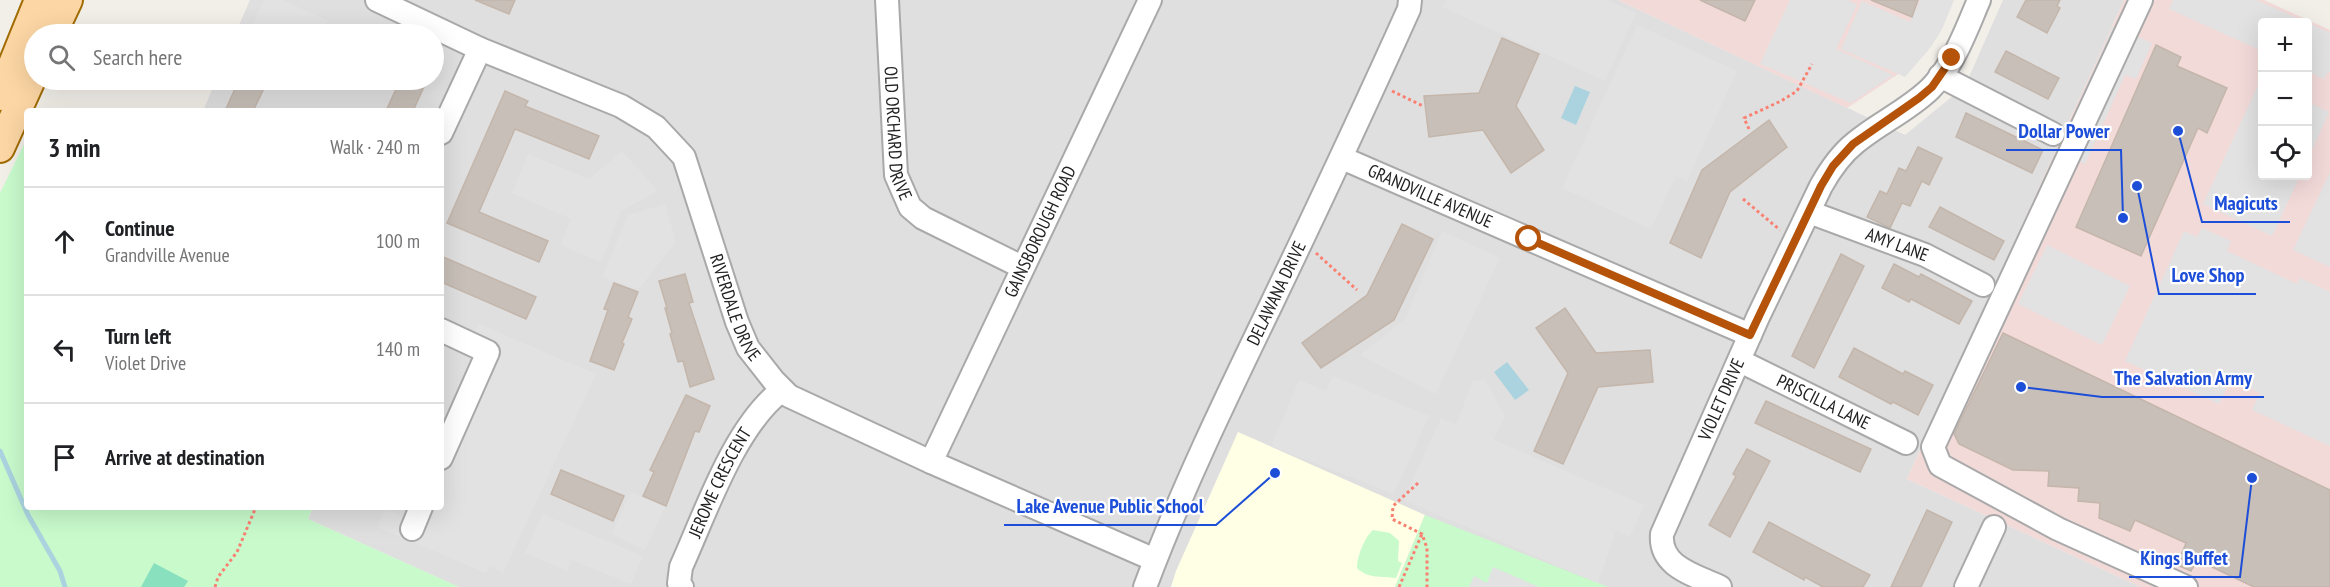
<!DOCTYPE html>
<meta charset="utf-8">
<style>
:root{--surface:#fff;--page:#f6f6f6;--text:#202124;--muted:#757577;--line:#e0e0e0}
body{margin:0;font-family:"PT Sans Narrow",sans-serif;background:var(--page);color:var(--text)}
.controls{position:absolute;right:18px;top:18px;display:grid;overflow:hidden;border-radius:6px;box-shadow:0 6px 24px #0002}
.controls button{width:54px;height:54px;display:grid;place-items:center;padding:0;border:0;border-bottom:2px solid var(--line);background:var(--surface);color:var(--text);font:30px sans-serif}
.stop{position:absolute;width:18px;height:18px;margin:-14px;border:4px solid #b45309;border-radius:50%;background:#fff}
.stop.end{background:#b45309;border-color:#fff;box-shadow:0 2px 6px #0008}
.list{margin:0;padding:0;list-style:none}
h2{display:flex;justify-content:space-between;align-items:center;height:78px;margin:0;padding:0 24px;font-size:26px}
h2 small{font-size:20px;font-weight:400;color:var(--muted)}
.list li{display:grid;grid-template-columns:39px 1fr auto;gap:18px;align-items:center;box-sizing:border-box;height:108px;padding:0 24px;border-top:2px solid var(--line)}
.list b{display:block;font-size:22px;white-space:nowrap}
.list p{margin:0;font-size:20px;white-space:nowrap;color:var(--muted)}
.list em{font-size:20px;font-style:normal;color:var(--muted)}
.icon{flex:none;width:33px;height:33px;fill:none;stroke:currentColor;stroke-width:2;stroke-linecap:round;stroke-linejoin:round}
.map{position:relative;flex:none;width:2330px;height:587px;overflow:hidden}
.search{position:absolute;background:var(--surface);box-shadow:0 6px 24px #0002;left:24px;top:24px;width:420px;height:66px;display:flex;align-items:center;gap:15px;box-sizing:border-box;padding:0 21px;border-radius:33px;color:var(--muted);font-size:22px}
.panel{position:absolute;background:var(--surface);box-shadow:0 6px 24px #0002;left:24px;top:108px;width:420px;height:402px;border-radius:6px}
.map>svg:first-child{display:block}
</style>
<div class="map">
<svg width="2330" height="587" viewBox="0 0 2330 587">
<rect width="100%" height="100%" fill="#f2efe9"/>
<path fill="#e0dfdf" d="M250 0H1618L1905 135 1965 86 2003 0H2124L1907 479 2141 587H459L308 519 313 507H441V111H203L216 80H434V34H235Z"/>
<g fill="#f2dad9" fill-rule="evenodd">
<path d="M1618 0H1946L1915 63 1847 108Z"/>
<path d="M2124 0H2264L2330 30V587H2141L1907 479ZM2262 22H2308V176H2262Z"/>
</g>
<path fill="#ffffe5" d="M1238 432 1425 515 1395 587H1171L1176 571Z"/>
<g fill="#c8facc">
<path d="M27 138V507H313L308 519 459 587H0V193Z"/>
<path d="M1425 515 1598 583 1608 587H1395Z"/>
<path d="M1373 530 1390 533 1399 541 1398 561 1402 563 1396 578C1382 576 1368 579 1357 568 1357 557 1364 538 1373 530Z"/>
</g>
<path fill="#88e0be" d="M154 563 188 581 184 587H141Z"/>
<g fill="#e2e2e2">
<path d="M264 0H283L328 21 321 34H252L249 33Z"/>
<path d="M1446 0H1607L1636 13 1605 81 1442 7Z"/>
<path d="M1790 0H1848L1857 5 1836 49 1893 75 1851 103 1760 64Z"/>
<path d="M1920 0H1954L1942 29 1931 47 1905 77 1841 49 1862 1 1910 22Z"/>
<path d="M2173 0H2256L2306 22H2262V51L2169 9Z"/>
<path d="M2308 23 2330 33V72H2328L2324 79 2308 72Z"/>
<path d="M1637 25 1737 71 1687 181 1676 176 1651 229 1562 188Z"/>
<path d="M2113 26 2152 43 2136 79 2125 75 2085 164 2057 152Z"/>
<path d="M2260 81 2262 82V176H2300L2272 236 2203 204Z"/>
<path d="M2308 102 2329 112 2308 159Z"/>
<path d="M622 151 658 191 621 211 601 262 560 245 571 219 512 193 528 154 589 179Z"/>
<path d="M2330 172V267L2293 250Z"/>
<path d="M665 204 676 242 639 289 602 277 628 215Z"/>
<path d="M2202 228 2231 241 2227 251 2297 284 2300 278 2330 292V446L2252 410 2260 393 2231 379 2219 404 2125 361 2184 231 2197 237Z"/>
<path d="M1442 231 1500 258 1436 394 1360 355 1405 319Z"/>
<path d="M2047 245 2130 286 2102 345 2018 304Z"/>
<path d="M479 324 596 374 503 573 490 566 486 573 377 527 385 509 408 518 413 507H441V442L477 358 464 352Z"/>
<path d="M1333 376 1429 416 1394 494 1271 446 1299 380 1326 391Z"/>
<path d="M1485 379 1505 416 1494 440 1644 505 1630 537 1616 531 1598 583 1403 500 1441 418 1456 424 1473 381Z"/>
<path d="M631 492 665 507 645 550 611 534Z"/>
<path d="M542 514 643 556 631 584 572 560 567 571 525 553Z"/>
<path d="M1493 567 1539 587H1469L1474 576 1487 583Z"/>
</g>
<g fill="#aad3df">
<path d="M1575 86 1590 92 1576 125 1561 118Z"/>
<path d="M1507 362 1529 390 1515 400 1494 372Z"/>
</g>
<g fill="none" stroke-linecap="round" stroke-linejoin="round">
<path stroke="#aad3df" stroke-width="5" d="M0 451 28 515 60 571 65 587"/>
</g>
<g fill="#c7bfb8" stroke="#c4b6ab" stroke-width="1.5">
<path d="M475 0H515L509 14Z"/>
<path d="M1700 0H1755L1745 21Z"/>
<path d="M1871 0H1918L1912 17Z"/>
<path d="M2026 0H2060L2057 6 2060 8 2047 33 2017 17Z"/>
<path d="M1502 38 1539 54 1516 106 1544 150 1511 173 1483 130 1429 137 1424 96 1479 93Z"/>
<path d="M2156 45 2181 57 2177 66 2227 88 2207 133 2198 128 2141 256 2076 227Z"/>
<path d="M2006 51 2059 78 2048 99 1995 72Z"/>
<path d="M239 80H268L253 111H225Z"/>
<path d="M400 80H427L413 111H386Z"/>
<path d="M505 91 528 101 525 106 599 136 589 159 515 129 479 212 548 241 539 262 447 223Z"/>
<path d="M1966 113 2043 150 2032 173 1956 137Z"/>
<path d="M1769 120 1787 147 1730 192 1701 258 1670 243 1702 170Z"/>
<path d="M1918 147 1942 158 1929 185 1922 181 1910 206 1902 203 1890 228 1867 217 1880 191 1887 194 1899 168 1906 171Z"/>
<path d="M1940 207 2004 241 1994 260 1929 227Z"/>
<path d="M1402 224 1433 239 1394 320 1321 368 1302 343 1367 295Z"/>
<path d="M1841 254 1864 266 1814 368 1792 356Z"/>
<path d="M441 256 536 297 526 319 441 282Z"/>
<path d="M1894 264 1919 277 1921 274 1972 301 1959 324 1911 299 1909 302 1882 288Z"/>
<path d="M685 274 693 302 689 303 714 379 690 387 683 361 678 362 670 334 672 333 665 308H667L659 281Z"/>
<path d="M614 283 638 292 628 317 632 319 622 343 624 344 614 370 590 361 608 310 604 309Z"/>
<path d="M1565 308 1596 353 1650 350 1653 382 1598 387 1563 464 1534 451 1568 373 1536 328Z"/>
<path d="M2003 333 2330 490V587H2254L2197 560 2191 571 2177 565 2186 543 2135 520 2130 531 2099 518 2100 503 2078 501 2079 488 2048 486 2049 471 2013 470 1959 444 1954 434Z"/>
<path d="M1854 348 1903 374 1905 371 1933 385 1918 415 1893 402 1891 404 1839 377Z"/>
<path d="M686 395 710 406 699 432 695 431 666 506 643 496 654 472 650 470Z"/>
<path d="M1766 401 1871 449 1860 472 1755 423Z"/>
<path d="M1747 449 1770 461 1730 537 1709 525 1736 476 1733 474Z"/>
<path d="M561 470 624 496 613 521 551 494Z"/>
<path d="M1927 510 1952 522 1921 587H1891Z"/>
<path d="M1769 522 1870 575 1863 587H1823L1805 577 1804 580 1753 552Z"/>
</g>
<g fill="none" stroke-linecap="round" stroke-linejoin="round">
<g stroke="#a9a9a9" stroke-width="26">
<g id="minor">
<path id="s1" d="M377 0 480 49 621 106 656 127 684 157 737 322 748 348 774 381 789 396 931 462 1155 560"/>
<path id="s2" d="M887 0 896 175 910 207 923 218 1022 267"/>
<path d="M2141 0 1933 447 1940 465 2058 529 2186 587"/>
<path d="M1940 76 2053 134"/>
<path d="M441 133 480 49"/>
<path id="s3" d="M1342 158 1750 335"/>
<path id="s4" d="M1809 212 1925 255 1983 285"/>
<path d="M441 330 488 352 441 458"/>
<path id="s5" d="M1740 361 1906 443"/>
<path id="s6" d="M931 462 1150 0"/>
<path d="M412 529 421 507"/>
<path id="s7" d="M682 587 679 583 681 567C706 512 734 427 782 390"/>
<path id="s8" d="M1145 587C1181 491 1226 398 1271 305 1318 207 1364 109 1409 9L1410 0"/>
<path id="s9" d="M1720 587C1695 575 1659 567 1662 534L1758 317 1821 186C1830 170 1840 155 1855 143 1879 123 1907 111 1930 89 1954 65 1966 30 1979 0"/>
<path d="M1966 587 1994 527"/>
</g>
</g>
<g stroke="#a06b00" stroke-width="32">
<g id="major">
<path d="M52 34 68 0"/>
<path d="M0 96 39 0"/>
<path d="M0 148 34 73"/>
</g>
</g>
<g stroke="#fa8072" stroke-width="3" stroke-dasharray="3 3" stroke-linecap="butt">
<path d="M1392 91 1423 106"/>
<path d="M1749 129 1744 118 1781 101 1797 91 1812 64"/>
<path d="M1743 199 1780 230"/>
<path d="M1316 253 1357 290"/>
<path d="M1418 483 1393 506 1392 519 1422 534 1427 548V587"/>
<path d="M215 587 218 577 237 552 256 507"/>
<path d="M1399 587 1422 534"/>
</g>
<use href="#minor" stroke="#fff" stroke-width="22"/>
<use href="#major" stroke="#fcd6a4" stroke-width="28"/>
</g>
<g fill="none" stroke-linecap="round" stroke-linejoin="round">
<path stroke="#b45309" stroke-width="8" d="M1529 239 1750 335 1821 186 1833 166 1853 144 1919 98 1932 87 1952 58"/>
</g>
<g text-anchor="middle" stroke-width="4.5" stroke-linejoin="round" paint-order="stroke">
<g font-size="18" fill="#222" stroke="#fff">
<text dy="6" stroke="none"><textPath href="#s2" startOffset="134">OLD ORCHARD DRIVE</textPath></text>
<text dy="6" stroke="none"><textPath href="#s3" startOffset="96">GRANDVILLE AVENUE</textPath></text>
<text dy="6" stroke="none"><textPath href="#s6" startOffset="255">GAINSBOROUGH ROAD</textPath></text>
<text dy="6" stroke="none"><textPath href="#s4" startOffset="94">AMY LANE</textPath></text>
<text dy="6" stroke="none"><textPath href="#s8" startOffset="322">DELAWANA DRIVE</textPath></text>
<text dy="6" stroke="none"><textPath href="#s1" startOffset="507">RIVERDALE DRIVE</textPath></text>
<text dy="6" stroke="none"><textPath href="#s9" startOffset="232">VIOLET DRIVE</textPath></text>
<text dy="6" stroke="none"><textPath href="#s5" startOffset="93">PRISCILLA LANE</textPath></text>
<text dy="6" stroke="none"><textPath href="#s7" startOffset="114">JEROME CRESCENT</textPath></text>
</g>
</g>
<path fill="none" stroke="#1d4ed8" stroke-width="2" d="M2123 218L2121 150H2006M2178 131L2202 222H2290M2137 186L2159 294H2256M2021 387L2102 397H2264M1275 473L1216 525H1004M2252 478L2240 577H2129"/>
<g fill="#1d4ed8" stroke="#fff" stroke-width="2">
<circle cx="2123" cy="218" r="6"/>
<circle cx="2178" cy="131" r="6"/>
<circle cx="2137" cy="186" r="6"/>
<circle cx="2021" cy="387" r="6"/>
<circle cx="1275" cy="473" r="6"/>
<circle cx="2252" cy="478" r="6"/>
</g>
<g font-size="20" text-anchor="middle" font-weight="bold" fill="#1d4ed8" stroke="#fff" stroke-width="4.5" stroke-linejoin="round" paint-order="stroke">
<text x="2064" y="138">Dollar Power</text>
<text x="2246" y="210">Magicuts</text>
<text x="2208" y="282">Love Shop</text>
<text x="2183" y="385">The Salvation Army</text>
<text x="1110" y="513">Lake Avenue Public School</text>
<text x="2184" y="565">Kings Buffet</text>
</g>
</svg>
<div class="controls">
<button>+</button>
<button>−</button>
<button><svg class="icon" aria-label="locate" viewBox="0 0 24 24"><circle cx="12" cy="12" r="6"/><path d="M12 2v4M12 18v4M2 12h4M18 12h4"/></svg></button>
</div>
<div class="stop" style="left:1529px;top:239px"></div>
<div class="stop end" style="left:1952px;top:58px"></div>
<div class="search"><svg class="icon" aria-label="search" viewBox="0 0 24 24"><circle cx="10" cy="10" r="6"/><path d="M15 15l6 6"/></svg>Search here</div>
<section class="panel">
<h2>3 min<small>Walk · 240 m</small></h2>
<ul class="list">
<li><svg class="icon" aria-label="ahead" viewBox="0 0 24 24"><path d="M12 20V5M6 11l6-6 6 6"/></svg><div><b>Continue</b><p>Grandville Avenue</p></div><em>100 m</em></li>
<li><svg class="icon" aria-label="left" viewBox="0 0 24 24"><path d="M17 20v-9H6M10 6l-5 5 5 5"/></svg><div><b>Turn left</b><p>Violet Drive</p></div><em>140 m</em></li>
<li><svg class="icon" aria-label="arrive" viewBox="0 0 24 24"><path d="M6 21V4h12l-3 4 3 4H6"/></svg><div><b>Arrive at destination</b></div></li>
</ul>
</section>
</div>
